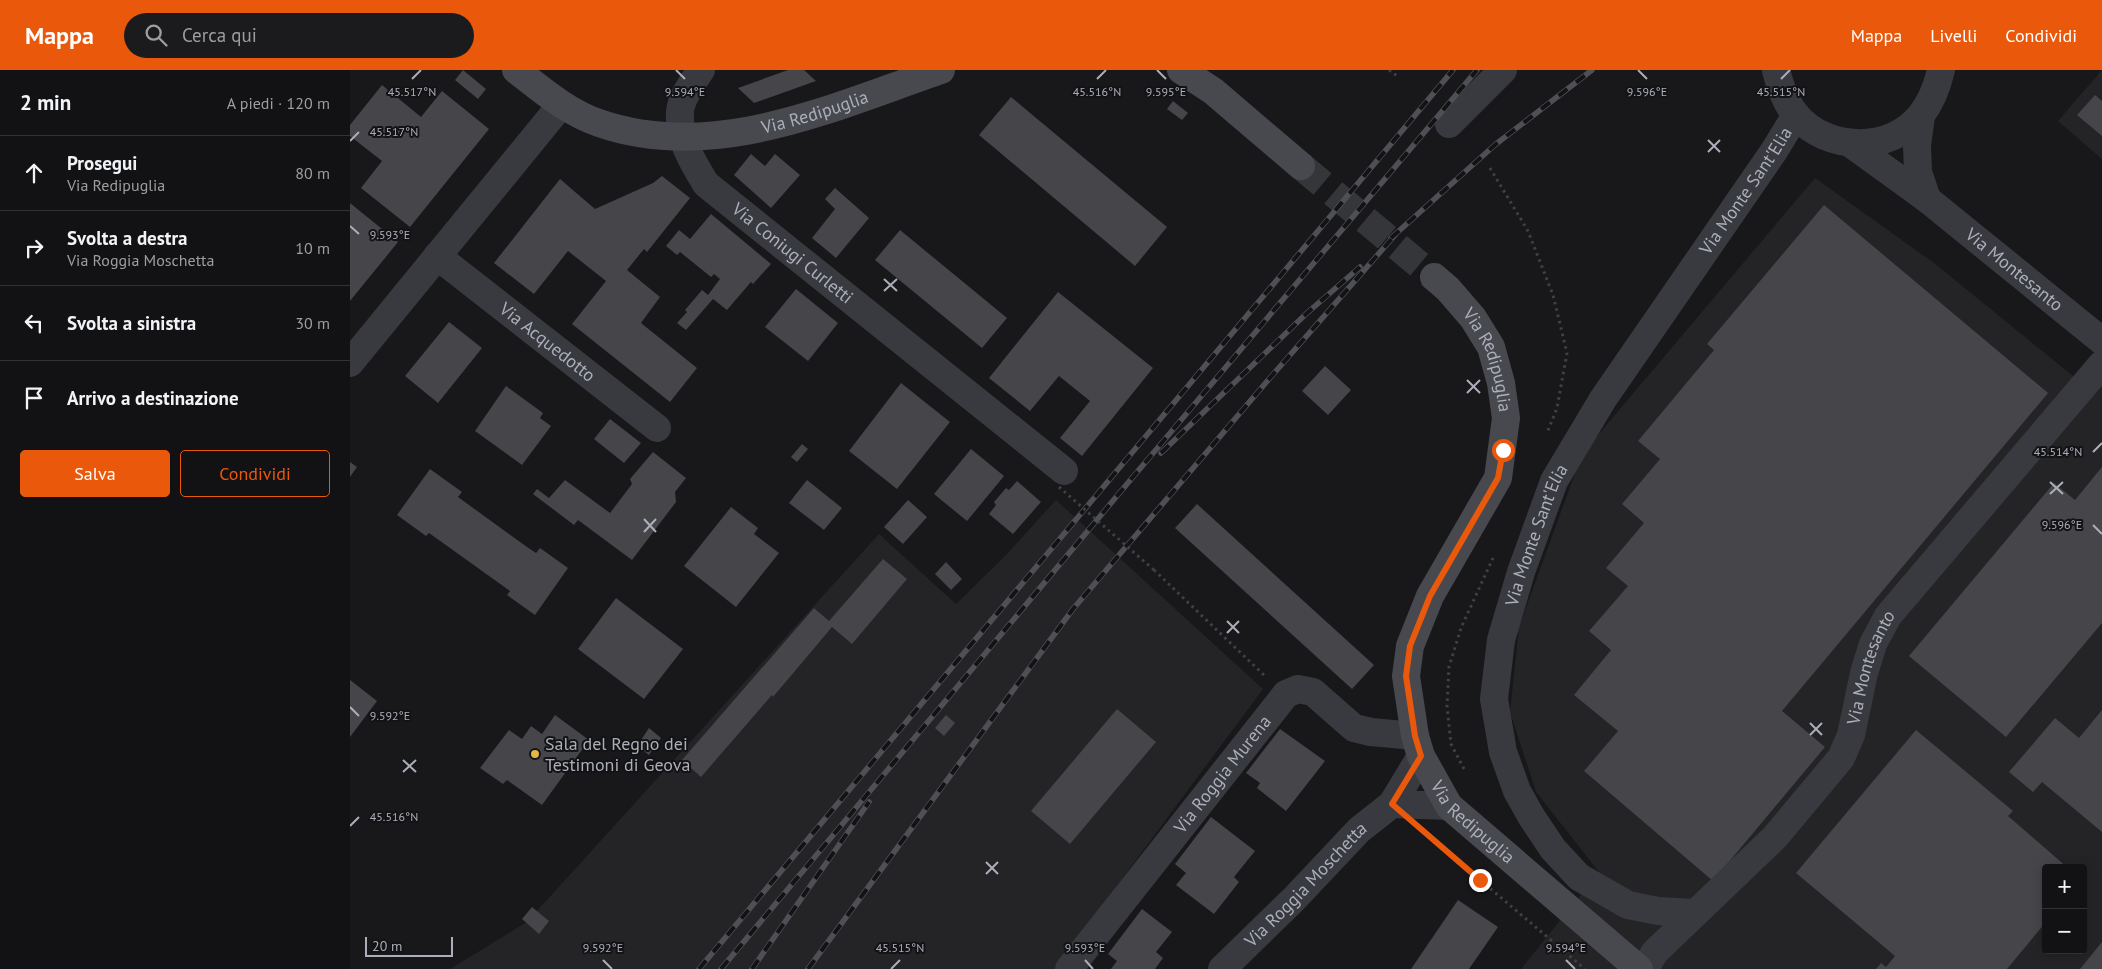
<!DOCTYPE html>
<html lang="it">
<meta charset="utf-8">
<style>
:root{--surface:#121214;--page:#1b1b1d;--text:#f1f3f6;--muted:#9c9ea0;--line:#313234;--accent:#ea580c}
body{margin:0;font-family:"PT Sans",sans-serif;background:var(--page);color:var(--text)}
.controls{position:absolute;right:15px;bottom:15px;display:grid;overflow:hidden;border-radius:5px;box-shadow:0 2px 12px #0003}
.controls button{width:45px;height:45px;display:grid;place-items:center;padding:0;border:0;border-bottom:1px solid var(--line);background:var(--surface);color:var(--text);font:25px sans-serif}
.scale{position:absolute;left:15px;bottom:12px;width:88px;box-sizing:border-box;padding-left:5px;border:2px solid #abafb9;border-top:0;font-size:14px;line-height:18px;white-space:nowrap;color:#abafb9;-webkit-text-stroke:4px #131315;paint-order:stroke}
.stop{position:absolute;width:15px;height:15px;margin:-11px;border:4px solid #ea580c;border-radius:50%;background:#fff}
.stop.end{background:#ea580c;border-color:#fff;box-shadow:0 1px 5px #0008}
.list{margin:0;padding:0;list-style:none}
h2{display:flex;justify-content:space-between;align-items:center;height:65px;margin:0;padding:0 20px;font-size:21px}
h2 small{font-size:16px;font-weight:400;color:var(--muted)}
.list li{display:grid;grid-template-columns:32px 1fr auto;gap:15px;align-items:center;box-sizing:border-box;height:75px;padding:0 20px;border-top:1px solid var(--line)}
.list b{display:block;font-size:19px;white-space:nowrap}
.list p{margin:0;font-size:16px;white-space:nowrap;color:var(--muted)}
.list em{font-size:16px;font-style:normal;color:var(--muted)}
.actions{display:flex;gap:10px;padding:15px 20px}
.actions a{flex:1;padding:11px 0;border:1px solid var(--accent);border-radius:5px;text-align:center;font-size:18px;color:var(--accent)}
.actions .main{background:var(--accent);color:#fff}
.icon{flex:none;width:28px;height:28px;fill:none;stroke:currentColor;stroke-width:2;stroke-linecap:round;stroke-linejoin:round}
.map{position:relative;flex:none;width:1752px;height:899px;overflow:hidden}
header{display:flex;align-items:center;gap:30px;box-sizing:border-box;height:70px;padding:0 25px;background:var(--accent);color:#fff}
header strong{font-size:24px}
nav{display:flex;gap:28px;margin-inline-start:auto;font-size:18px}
.search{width:350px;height:45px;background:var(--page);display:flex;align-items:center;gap:12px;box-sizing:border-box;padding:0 18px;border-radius:28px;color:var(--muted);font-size:19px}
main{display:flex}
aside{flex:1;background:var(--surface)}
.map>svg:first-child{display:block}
</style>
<header>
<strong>Mappa</strong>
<div class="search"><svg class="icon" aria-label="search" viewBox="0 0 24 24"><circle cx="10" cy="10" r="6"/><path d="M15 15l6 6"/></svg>Cerca qui</div>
<nav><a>Mappa</a><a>Livelli</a><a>Condividi</a></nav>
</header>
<main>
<aside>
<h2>2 min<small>A piedi · 120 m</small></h2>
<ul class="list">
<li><svg class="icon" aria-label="ahead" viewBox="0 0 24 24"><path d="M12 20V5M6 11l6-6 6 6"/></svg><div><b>Prosegui</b><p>Via Redipuglia</p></div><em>80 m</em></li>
<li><svg class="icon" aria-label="right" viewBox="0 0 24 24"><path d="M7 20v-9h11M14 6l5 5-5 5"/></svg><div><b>Svolta a destra</b><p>Via Roggia Moschetta</p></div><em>10 m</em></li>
<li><svg class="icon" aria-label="left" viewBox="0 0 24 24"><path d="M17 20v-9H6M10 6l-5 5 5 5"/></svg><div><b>Svolta a sinistra</b></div><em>30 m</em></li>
<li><svg class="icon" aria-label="arrive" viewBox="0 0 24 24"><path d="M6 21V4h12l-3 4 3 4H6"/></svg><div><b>Arrivo a destinazione</b></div></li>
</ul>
<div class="actions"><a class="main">Salva</a><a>Condividi</a></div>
</aside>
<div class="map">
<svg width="1752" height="899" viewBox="0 0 1752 899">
<rect width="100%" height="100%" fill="#18181a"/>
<g fill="#242427" fill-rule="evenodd">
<path d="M1752 0V89L1708 51Z"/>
<path d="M1465 108 1584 193 1728 310 1752 279V899H1171L1249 802 1186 722 1160 642 1169 557 1232 384ZM1696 798H1733V880H1696Z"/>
<path d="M706 430 913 619 705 899H100L177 852 529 464 606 534 656 485Z"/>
</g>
<g fill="#45454a">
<path d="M113 0 136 19 128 29 105 10Z"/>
<path d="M438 0H454L466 11 404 33 388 18Z"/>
<path d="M32 15 71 47 92 21 139 59 60 157 11 118 32 91 0 66V55Z"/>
<path d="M1745 25 1752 31V66L1727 45Z"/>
<path d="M661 27 817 157 785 196 629 65Z"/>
<path d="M823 31 838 43 832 50 817 39Z"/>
<path d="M401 84 415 96 425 84 450 105 421 138 384 105Z"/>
<path d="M312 106 340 128 297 182 294 179 277 200 310 227 291 253 347 298 320 332 222 254 256 211 218 181 184 224 144 193 210 109 245 139 303 113Z"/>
<path d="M485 118 519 148 486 188 462 168 485 139 475 129Z"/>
<path d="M0 133 48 172 0 231Z"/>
<path d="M1474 135 1698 323 1432 641 1475 677 1363 811 1234 701 1268 661 1224 625 1261 580 1239 561 1278 516 1256 498 1294 453 1272 434 1310 389 1288 371 1364 280 1357 274Z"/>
<path d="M361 144 421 194 403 214 401 212 377 240 363 229 336 260 327 253 337 242 335 240 352 220 358 225 370 209 364 204 361 207 330 182 327 185 316 176 329 160 340 169Z"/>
<path d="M550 160 657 248 632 278 525 190Z"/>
<path d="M446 219 488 253 458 291 415 257Z"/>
<path d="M708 222 803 298 732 386 710 368 740 331 709 306 680 341 639 308Z"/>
<path d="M99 252 132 278 88 333 55 306Z"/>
<path d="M975 296 1001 320 978 345 952 321Z"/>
<path d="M551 313 600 352 547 419 499 381Z"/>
<path d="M156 316 193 343 190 348 201 356 172 395 125 361Z"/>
<path d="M260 349 291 373 274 393 244 369Z"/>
<path d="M452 374 458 379 447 392 441 387Z"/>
<path d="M621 379 654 406 617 451 584 424Z"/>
<path d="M303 382 336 408 325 422 326 432 282 490 228 450 224 455 183 424 187 419 199 428 215 410 260 443 282 414 280 409Z"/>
<path d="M0 392 7 397 0 407Z"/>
<path d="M1752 397V553L1656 667 1559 586 1704 413 1725 430Z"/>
<path d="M80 399 112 422 108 427 177 477 186 483 190 478 218 498 185 545 157 525 160 521 79 463 76 466 47 445Z"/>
<path d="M457 410 492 438 474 460 439 433Z"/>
<path d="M667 411 691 432 663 464 639 444 646 435 644 432 656 418 659 420Z"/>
<path d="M558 430 577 447 553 474 534 457Z"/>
<path d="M847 434 1024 595 1002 619 825 458Z"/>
<path d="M381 437 408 458 404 464 429 483 386 537 334 496Z"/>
<path d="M533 489 557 509 502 574 482 557 423 627 422 625 351 707 332 690 464 538 479 551Z"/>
<path d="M596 492 612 509 601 520 585 504Z"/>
<path d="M266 528 333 579 294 629 228 579Z"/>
<path d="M0 610 27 631 0 667Z"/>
<path d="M767 639 806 672 720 774 681 741Z"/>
<path d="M1752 640V762L1692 712 1683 722 1659 702 1705 648 1729 668Z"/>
<path d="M205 645 239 670 192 735 157 710 153 714 130 698 159 660 172 669 181 656 192 664Z"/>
<path d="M596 645 605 653 594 666 585 658Z"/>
<path d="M299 658 311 668 299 685 287 676Z"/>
<path d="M930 659 975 691 936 741 907 718 910 713 896 703Z"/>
<path d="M1566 660 1663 741 1658 746 1718 798H1696V852L1657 899H1526L1531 893 1536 897 1545 886 1446 803Z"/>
<path d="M861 747 905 781 884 807 889 812 864 844 826 815 836 803 825 794Z"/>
<path d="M1108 830 1148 857 1119 899H1061Z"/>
<path d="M182 837 199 851 189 864 172 849Z"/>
<path d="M792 839 822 862 806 882 813 888 805 899H761L767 891 758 884Z"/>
<path d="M1752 872V899H1730Z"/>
</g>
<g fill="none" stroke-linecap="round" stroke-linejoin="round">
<path stroke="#35363a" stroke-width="28" stroke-dasharray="28 14" stroke-linecap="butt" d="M951 96 1084 207"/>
<g stroke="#3f4146" stroke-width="3" stroke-dasharray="2.5 4" stroke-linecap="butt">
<path d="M1039 0 1047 6"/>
<path d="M1140 98 1178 161 1203 225 1217 283 1207 338 1197 363"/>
<path d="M804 500 915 606"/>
<path d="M1114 699 1101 674 1097 636 1099 597 1111 558 1143 488"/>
<path d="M1076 764 1235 899"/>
</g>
<g stroke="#393a3f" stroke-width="28">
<path id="s1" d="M351 0C343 12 331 27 330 42 328 68 343 93 356 114L714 401"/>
<path d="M1426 0C1430 16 1435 32 1446 45 1477 82 1541 83 1571 45 1582 31 1587 17 1591 0"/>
<path d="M1571 46 1567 75 1568 102 1577 129"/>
<path d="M1099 54 1153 0"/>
<path id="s2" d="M1501 74 1577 129 1752 271"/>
<path id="s3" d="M87 186 307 358"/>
<path d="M0 293 211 35"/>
<path d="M1042 734 1099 736"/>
<path id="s4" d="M1344 843 1308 841 1278 835 1229 807 1203 779 1181 746 1167 721 1153 682 1144 629 1151 570 1171 502 1204 411 1253 329 1424 81 1446 45"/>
<path id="s5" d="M719 899 936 624 948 619 963 622 1004 658 1021 662 1065 666"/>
<path id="s6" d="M872 899 944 829 1009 760 1042 734 1071 686"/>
<path id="s7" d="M1294 899 1305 882 1425 767 1491 688 1501 665 1514 603 1523 574 1538 546 1752 294"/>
</g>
<g stroke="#47494f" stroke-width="28">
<path id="s8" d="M166 0C192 20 217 42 249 53 364 93 483 37 591 0"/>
<path d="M831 0 863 21 951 96"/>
<path id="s9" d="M1084 207 1098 219 1123 248 1141 277 1151 313 1156 348 1148 408 1080 526 1060 576 1056 606 1065 666 1071 686 1099 736 1289 899"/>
</g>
<g stroke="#4f5056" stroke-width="5.5">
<g id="rail">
<path d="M1041 168 1146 74 1242 0"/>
<path d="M811 383 957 243 1010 197"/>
<path d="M349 899 1103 0"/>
<path d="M371 899 777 414 1127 0"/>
<path d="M402 899 519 732"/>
<path d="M458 899 723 539 919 309 1045 165"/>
</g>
</g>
<use href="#rail" stroke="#131315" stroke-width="4" stroke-dasharray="11" stroke-linecap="butt"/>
<path stroke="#3f4146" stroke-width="3" stroke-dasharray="2.5 4" stroke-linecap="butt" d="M709 417 804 500"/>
</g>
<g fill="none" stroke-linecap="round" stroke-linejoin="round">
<path stroke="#ea580c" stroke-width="6" d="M1130 810 1042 734 1071 686 1065 666 1056 606 1060 576 1080 526 1148 408 1153 380"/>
</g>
<path fill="none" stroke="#abafb9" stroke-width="2" d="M326 0 335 9M807 0 816 9M1288 0 1297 9M62 9 71 0M747 9 756 0M1431 9 1440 0M1358 70 1370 82M0 71 9 62M1358 82 1370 70M0 156 9 164M534 209 547 221M534 221 547 209M1117 310 1130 323M1117 323 1130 310M1743 382 1752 373M1700 412 1713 424M1700 424 1713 412M294 449 306 462M1743 455 1752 464M294 462 306 449M877 551 889 563M877 563 889 551M0 637 9 646M1460 653 1472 665M1460 665 1472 653M53 690 66 702M53 702 66 690M0 756 9 747M636 792 648 804M636 804 648 792M253 890 262 899M735 890 743 899M1216 890 1225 899M541 899 550 890"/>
<circle fill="#e5b745" stroke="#131315" stroke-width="2" cx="185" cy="684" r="5"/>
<g text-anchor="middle" stroke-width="4" stroke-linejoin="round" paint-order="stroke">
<g font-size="18" fill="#abafb9" stroke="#131315">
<text dy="6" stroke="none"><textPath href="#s8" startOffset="319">Via Redipuglia</textPath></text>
<text dy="6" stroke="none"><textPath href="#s4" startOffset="900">Via Monte Sant'Elia</textPath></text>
<text dy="6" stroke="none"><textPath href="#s1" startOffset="236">Via Coniugi Curletti</textPath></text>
<text dy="6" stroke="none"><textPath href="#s2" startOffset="206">Via Montesanto</textPath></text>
<text dy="6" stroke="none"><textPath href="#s3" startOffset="140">Via Acquedotto</textPath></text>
<text dy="6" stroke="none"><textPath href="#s9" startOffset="102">Via Redipuglia</textPath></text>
<text dy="6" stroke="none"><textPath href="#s4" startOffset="495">Via Monte Sant'Elia</textPath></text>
<text dy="6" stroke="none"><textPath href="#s7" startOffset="385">Via Montesanto</textPath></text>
<text dy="6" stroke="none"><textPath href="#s5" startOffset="248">Via Roggia Murena</textPath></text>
<text dy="6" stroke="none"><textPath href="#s9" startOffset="611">Via Redipuglia</textPath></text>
<text dy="6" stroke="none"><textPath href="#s6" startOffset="119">Via Roggia Moschetta</textPath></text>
</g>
<g font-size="18" fill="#abafb9" stroke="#131315" text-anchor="start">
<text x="195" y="680">Sala del Regno dei<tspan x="195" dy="21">Testimoni di Geova</tspan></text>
</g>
</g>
<g font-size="12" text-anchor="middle" fill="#abafb9" stroke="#131315" stroke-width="4" stroke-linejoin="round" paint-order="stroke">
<text x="62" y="26">45.517°N</text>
<text x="335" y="26">9.594°E</text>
<text x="747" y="26">45.516°N</text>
<text x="816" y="26">9.595°E</text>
<text x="1297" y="26">9.596°E</text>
<text x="1431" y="26">45.515°N</text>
<text x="44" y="66">45.517°N</text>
<text x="40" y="169">9.593°E</text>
<text x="1708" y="386">45.514°N</text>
<text x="1712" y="459">9.596°E</text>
<text x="40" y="650">9.592°E</text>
<text x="44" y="751">45.516°N</text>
<text x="550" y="882">45.515°N</text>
<text x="253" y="882">9.592°E</text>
<text x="735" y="882">9.593°E</text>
<text x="1216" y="882">9.594°E</text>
</g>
</svg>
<div class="controls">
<button>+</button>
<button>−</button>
</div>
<div class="scale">20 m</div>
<div class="stop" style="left:1153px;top:380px"></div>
<div class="stop end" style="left:1130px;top:810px"></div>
</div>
</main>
